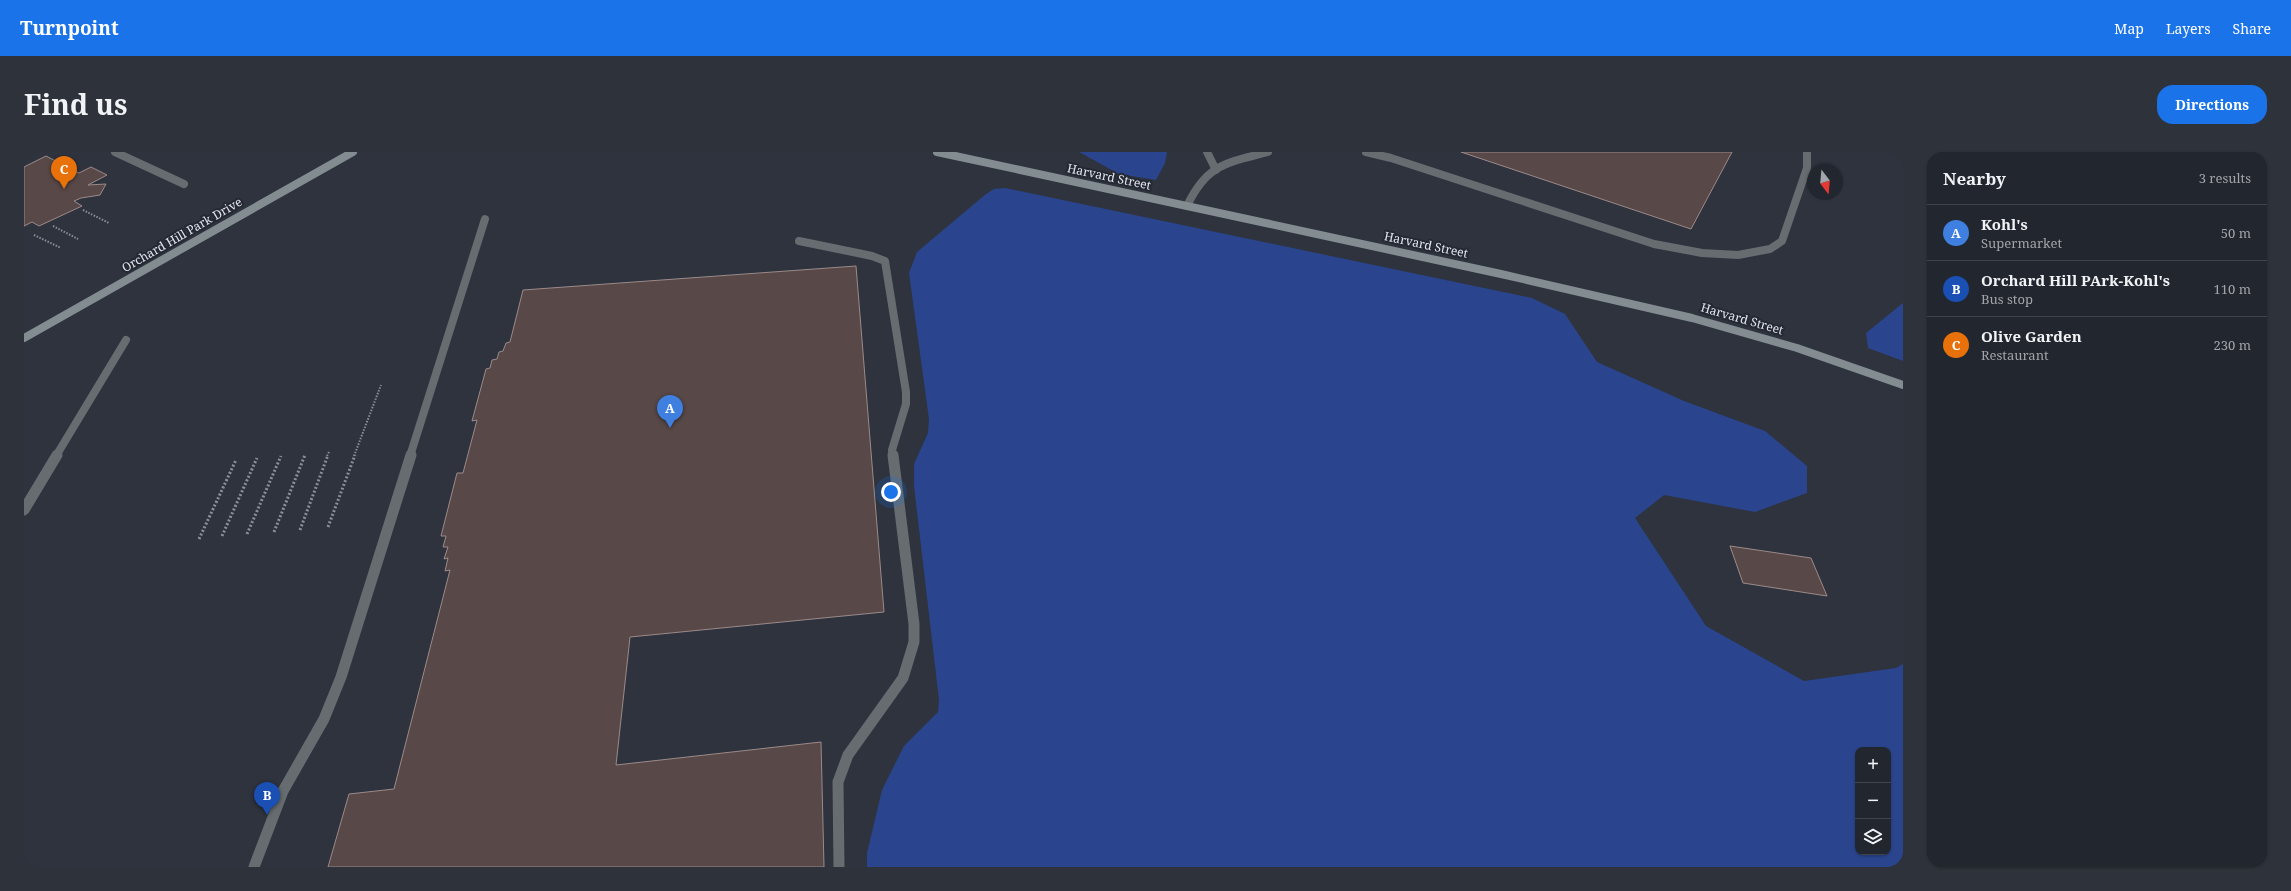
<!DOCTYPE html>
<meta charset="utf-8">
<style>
:root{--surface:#22262e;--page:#2e323a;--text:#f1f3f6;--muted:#a2a5aa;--line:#3f434a;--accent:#1a73e8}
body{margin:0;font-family:"Noto Serif",serif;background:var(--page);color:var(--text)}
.controls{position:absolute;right:12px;bottom:12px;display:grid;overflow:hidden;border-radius:8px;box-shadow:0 1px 3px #0004}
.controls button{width:36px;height:36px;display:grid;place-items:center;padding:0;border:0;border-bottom:1px solid var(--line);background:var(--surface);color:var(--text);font:20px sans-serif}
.compass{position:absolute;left:1783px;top:12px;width:36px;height:36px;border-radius:50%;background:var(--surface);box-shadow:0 1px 3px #0004;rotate:164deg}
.you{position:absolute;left:867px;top:340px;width:14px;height:14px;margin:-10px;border:3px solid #fff;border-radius:50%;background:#1a73e8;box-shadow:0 0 0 6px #1a73e833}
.badge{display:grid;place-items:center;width:26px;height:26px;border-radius:50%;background:var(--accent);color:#fff;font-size:13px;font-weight:700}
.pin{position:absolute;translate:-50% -33px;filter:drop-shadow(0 1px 2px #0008)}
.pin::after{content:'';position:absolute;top:21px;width:14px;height:12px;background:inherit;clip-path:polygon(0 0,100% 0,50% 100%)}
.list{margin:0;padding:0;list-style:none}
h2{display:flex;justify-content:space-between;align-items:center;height:52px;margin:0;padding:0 16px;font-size:17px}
h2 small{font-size:13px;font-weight:400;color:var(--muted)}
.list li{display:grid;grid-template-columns:26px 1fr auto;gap:12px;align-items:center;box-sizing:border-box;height:56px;padding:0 16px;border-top:1px solid var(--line)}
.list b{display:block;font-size:15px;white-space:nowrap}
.list p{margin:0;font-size:13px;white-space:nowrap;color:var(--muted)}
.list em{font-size:13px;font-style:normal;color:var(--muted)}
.icon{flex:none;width:22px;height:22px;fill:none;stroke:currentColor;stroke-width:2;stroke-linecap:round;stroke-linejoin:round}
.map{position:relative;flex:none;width:1879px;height:715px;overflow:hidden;border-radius:16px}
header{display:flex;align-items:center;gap:24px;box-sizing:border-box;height:56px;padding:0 20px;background:var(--accent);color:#fff}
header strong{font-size:19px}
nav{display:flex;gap:22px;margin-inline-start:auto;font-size:14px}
.intro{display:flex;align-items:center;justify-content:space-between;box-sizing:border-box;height:96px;padding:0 24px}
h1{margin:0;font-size:28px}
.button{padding:10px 18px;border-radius:16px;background:var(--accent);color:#fff;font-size:14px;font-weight:700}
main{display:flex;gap:24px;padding:0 24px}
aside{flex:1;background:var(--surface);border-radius:16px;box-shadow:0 1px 3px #0004}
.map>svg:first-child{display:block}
</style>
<header>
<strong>Turnpoint</strong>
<nav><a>Map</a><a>Layers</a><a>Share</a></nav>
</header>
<div class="intro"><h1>Find us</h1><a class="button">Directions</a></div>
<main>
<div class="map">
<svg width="1879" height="715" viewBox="0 0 1879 715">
<rect width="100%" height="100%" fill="#2e333e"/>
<g fill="#2a458d" fill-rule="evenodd">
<path d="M1055 0H1143L1141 11 1132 28 1095 22Z"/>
<path d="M981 36 1508 146 1541 162 1573 210 1660 249 1741 279 1783 314V341L1731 360 1640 343 1611 366 1682 474 1780 529 1872 516 1879 512V715H843V701L858 638 880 594 914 560 915 548 890 334V312L904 281 905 267 885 121 893 100 962 42 970 37ZM1834 598H1864V700H1834Z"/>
<path d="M1879 151V209L1844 196 1842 181Z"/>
</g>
<g fill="#584948" stroke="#9c8a8a">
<path d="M1437 0H1708L1667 77Z"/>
<path d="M22 4 55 21 67 15 83 23 64 33 82 32 76 43 57 46 50 49 58 54 15 74 8 70 0 74V15Z"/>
<path d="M832 114 860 460 606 485 592 613 797 590 800 715H304L325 642 370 637 426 418 421 419 424 406 420 407 424 395H419L422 384H417L433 321H439L453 268 448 269 462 217 466 216 468 208 473 207 475 200 479 199 482 191 486 190 499 138Z"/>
<path d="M1706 394 1787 406 1803 444 1719 431Z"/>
</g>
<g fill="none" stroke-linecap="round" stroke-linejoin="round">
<g stroke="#8b8f99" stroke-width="2" stroke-dasharray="1.5 1.5" stroke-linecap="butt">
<path d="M59 58 85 71"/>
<path d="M29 74 54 87"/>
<path d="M10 83 37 96"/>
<path d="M303 304 305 300"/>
<path d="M330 304 357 233"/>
</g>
<g stroke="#8b8f99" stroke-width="3" stroke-dasharray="2 2" stroke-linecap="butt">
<path d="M304 375 331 303"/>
<path d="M276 378 304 303"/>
<path d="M250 380 281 303"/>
<path d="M223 382 257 304"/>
<path d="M198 384 233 306"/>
<path d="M175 387 212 308"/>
</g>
<g stroke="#666c70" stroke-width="8">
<path d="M91 0 160 32"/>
<path d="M1183 0 1192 18"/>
<path d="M1342 0 1367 6 1630 92 1678 101 1714 103 1746 97 1758 89 1783 16V0"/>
<path d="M1163 54C1183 12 1202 11 1244 0"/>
<path d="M775 89 848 104 861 109 882 240V252L868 298 869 304"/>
<path d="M32 304 102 188"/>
<path d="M386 304 461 67"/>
</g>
<g stroke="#666c70" stroke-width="11">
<path d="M0 358 33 303"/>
<path d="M230 715 259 639 300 567 317 525 387 303"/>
<path d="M815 715 814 630 824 603 879 526 890 490V472L869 303"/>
</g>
<g stroke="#828c91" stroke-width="8">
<path d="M913 0 1477 122 1668 166 1773 196 1879 233"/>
<path d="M0 186 329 0"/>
</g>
</g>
<g text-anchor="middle" stroke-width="4" stroke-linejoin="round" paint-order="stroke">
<g font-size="12" fill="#e2e5ed" stroke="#242933">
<text transform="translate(1085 25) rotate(12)" y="4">Harvard Street</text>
<text transform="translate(158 83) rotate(-30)" y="4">Orchard Hill Park Drive</text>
<text transform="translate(1402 93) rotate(12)" y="4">Harvard Street</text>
<text transform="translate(1718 167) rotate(16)" y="4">Harvard Street</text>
</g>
</g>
</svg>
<div class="controls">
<button>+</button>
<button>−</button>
<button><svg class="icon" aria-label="layers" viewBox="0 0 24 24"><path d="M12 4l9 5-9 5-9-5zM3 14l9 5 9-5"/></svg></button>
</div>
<svg class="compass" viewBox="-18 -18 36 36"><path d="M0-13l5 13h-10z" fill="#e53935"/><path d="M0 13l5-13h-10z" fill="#a2a5aa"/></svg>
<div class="you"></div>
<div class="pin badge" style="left:646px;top:276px;background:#3f7fe0">A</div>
<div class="pin badge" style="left:243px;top:663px;background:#1a4fb4">B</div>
<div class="pin badge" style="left:40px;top:37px;background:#e8710a">C</div>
</div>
<aside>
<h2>Nearby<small>3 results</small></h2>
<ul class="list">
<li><span class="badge" style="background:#3f7fe0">A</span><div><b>Kohl's</b><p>Supermarket</p></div><em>50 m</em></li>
<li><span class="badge" style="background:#1a4fb4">B</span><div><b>Orchard Hill PArk-Kohl's</b><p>Bus stop</p></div><em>110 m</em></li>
<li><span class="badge" style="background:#e8710a">C</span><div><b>Olive Garden</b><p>Restaurant</p></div><em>230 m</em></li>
</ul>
</aside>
</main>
